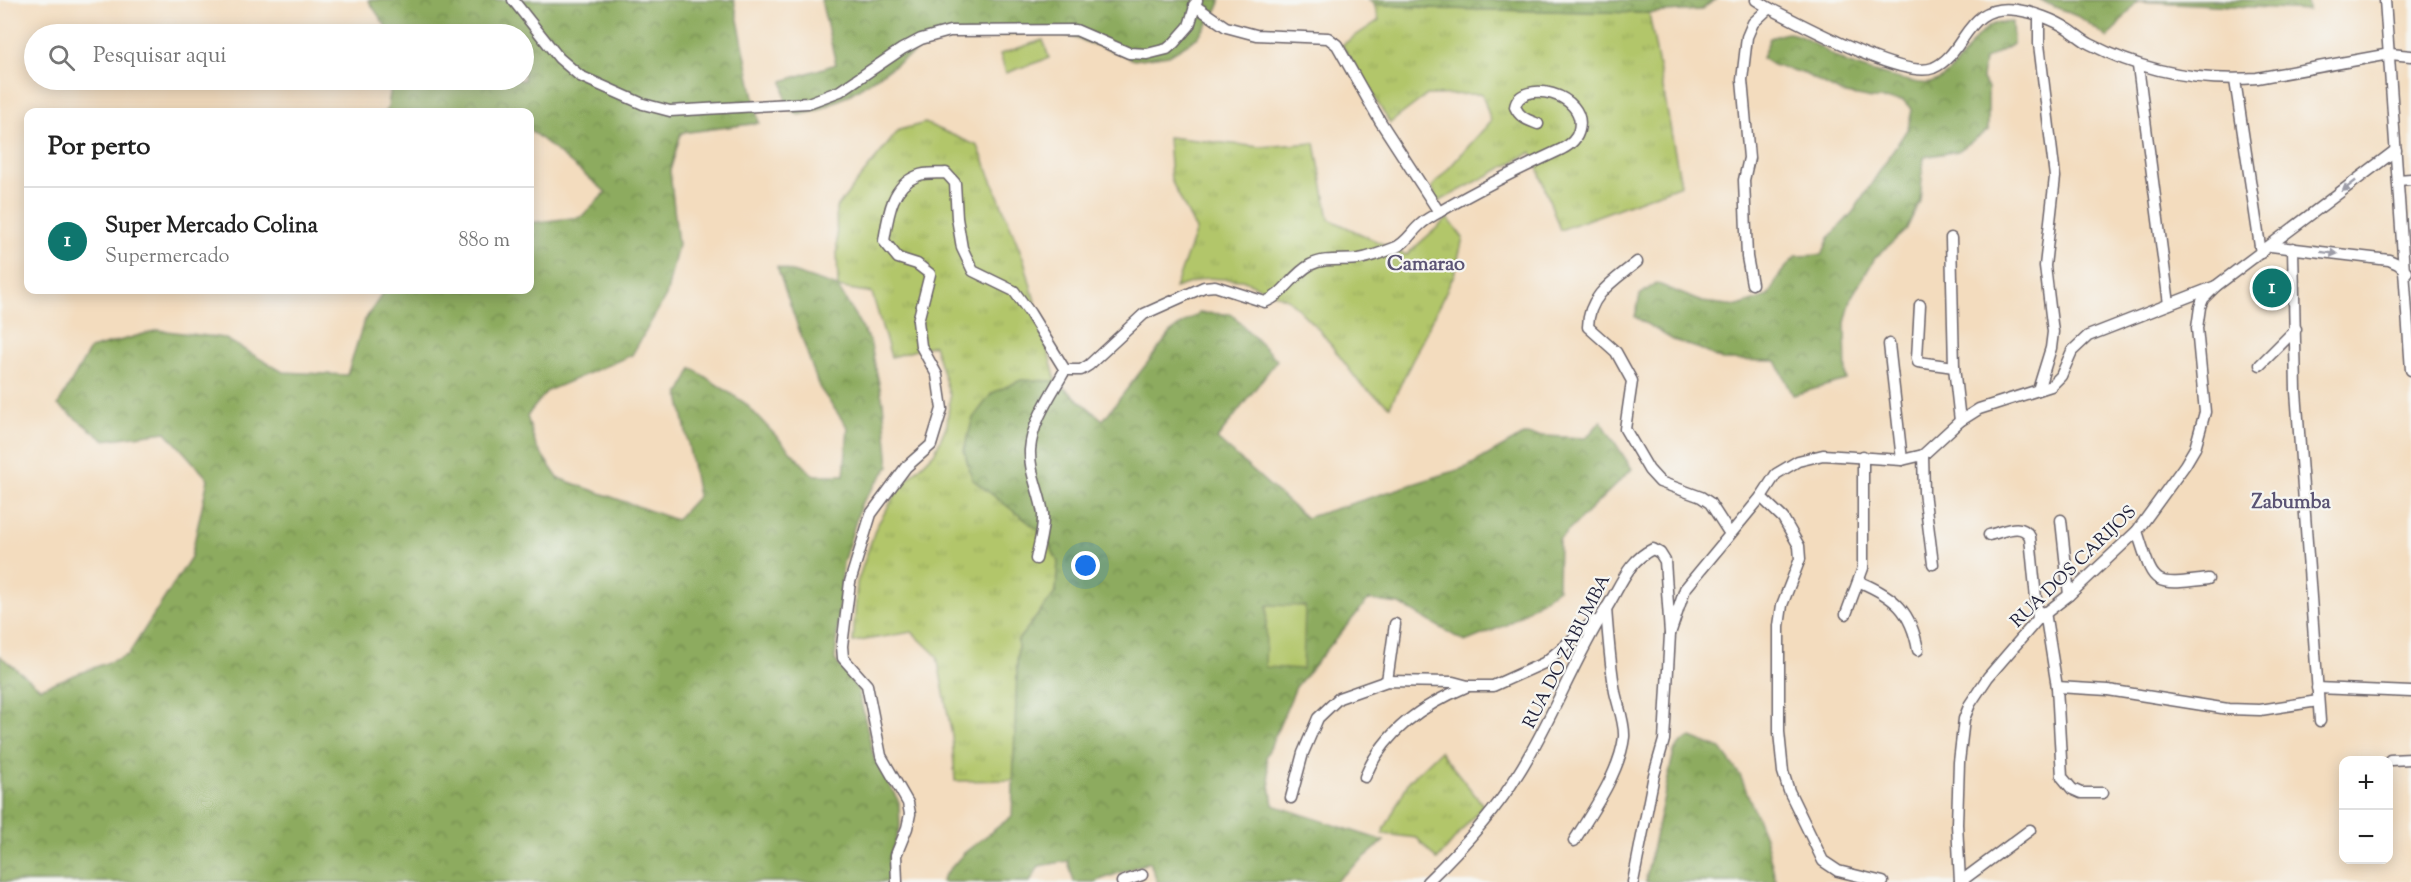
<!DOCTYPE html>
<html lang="pt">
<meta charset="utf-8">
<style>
:root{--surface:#fff;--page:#f2f2f2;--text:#222;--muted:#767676;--line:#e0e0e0;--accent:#0f766e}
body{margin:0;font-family:"Sorts Mill Goudy",serif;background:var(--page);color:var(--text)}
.controls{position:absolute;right:18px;bottom:18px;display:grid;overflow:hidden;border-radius:12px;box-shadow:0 3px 15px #0003}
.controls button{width:54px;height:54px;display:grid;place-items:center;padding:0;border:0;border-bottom:2px solid var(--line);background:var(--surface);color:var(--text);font:30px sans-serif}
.you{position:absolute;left:1086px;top:566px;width:21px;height:21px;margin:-15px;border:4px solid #fff;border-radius:50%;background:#1a73e8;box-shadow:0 0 0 9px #1a73e833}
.badge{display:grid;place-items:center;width:39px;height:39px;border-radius:50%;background:var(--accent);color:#fff;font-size:20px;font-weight:700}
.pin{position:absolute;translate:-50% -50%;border:3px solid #fff;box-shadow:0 2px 6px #0006}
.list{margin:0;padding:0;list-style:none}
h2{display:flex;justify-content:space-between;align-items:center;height:78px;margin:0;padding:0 24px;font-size:26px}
h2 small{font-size:20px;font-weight:400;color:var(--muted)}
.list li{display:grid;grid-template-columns:39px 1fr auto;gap:18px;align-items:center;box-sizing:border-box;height:108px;padding:0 24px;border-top:2px solid var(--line)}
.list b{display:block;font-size:22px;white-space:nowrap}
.list p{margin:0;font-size:20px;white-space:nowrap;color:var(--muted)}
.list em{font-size:20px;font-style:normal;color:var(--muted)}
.icon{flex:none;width:33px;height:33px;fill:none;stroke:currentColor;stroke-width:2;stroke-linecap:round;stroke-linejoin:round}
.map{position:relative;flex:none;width:2411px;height:882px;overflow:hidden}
.search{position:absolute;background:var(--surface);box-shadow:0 3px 15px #0003;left:24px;top:24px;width:510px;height:66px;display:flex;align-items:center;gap:15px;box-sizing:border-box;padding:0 21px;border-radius:33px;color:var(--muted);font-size:22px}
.panel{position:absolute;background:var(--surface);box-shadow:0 3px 15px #0003;left:24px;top:108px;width:510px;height:186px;border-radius:12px}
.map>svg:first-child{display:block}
</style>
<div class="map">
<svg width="2411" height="882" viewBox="0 0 2411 882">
<defs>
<pattern id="grass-tufts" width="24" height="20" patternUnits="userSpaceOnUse" patternTransform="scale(1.5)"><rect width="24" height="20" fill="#b2c66a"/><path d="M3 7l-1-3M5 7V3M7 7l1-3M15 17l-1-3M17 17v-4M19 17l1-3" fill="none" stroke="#99aa5d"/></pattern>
<pattern id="forest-crowns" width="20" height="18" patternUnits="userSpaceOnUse" patternTransform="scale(1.5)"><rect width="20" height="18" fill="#8dab5e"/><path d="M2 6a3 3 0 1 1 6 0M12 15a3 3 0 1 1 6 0" fill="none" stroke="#738b4f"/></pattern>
</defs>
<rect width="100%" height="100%" fill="#f6f6f2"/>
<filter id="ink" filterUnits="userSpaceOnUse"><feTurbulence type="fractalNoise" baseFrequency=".0167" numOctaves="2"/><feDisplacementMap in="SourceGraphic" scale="12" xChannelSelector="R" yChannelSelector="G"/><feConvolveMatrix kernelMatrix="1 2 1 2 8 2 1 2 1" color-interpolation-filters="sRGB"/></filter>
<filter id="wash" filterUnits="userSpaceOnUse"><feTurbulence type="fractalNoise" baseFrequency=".008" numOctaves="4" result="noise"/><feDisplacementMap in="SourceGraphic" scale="24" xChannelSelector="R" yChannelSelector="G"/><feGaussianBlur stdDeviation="1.35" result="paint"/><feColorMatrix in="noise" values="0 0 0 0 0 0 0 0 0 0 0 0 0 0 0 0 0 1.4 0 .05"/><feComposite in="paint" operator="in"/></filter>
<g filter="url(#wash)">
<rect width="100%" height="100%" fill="#f3dcbe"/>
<g fill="url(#grass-tufts)" stroke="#6a7452" stroke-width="1.5">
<path d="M1374 4 1445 9 1649 13 1681 185 1560 230 1532 152 1438 202 1432 187 1491 121 1482 94 1427 95 1390 123 1342 45 1379 20Z"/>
<path d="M925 123 978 146 1024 260 1056 381 1045 535 1058 562 1056 593 1018 640 1014 780 955 781 952 736 937 656 912 632 853 642 857 583 876 527 900 487 935 452 947 424 950 396 934 345 891 357 872 293 838 287 836 208 899 130Z"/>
<path d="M1168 137 1260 147 1315 143 1329 219 1406 255 1448 218 1463 238 1454 275 1390 406 1361 385 1322 333 1289 300 1242 280 1206 278 1175 288 1196 230 1171 180Z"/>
<path d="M1440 751 1483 805 1437 860 1417 838 1382 834 1409 781Z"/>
</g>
<g fill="url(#forest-crowns)" stroke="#58664c" stroke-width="1.5">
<path d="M368 0H734L759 123 681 133 670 171 678 245 666 296 632 355 547 391 527 416 536 446 558 478 676 520 698 496 679 395 692 368 745 403 813 475H844L848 428 819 387 777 267 838 287 870 341 883 402 889 466 861 504 843 563 835 660 858 689 874 758 899 802 900 827 889 860 891 882H0V656L40 688 128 655 191 557 208 479 166 432 104 440 58 405 90 349 158 330 224 338 283 372 347 375 364 321 385 290H530V223L581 217 606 192 530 130V112H385L388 107 392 80H524V34H391Z"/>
<path d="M821 0H1221L1215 14 1197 38 1169 55 1134 60 1119 53 1060 33 957 36 924 46 849 95 817 111 799 115 786 107 783 81 836 64Z"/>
<path d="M1369 0H1715L1700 10 1649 13 1445 9 1374 4Z"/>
<path d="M2039 0H2307L2308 10 2137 1 2108 38 2081 18Z"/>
<path d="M2012 22 2013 44 1984 60 1982 79 1988 88V130L1958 151 1924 157 1920 201 1906 230 1875 258 1852 296 1845 323 1846 380 1793 395 1776 361 1722 360 1700 349 1673 340 1635 317 1640 295 1656 283 1702 302 1738 306 1768 296 1781 273 1796 256 1822 255 1829 238 1853 212 1908 128 1912 110 1903 100 1872 99 1841 93 1803 73 1773 65 1762 58 1770 38C1775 37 1782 33 1788 33 1805 34 1829 55 1845 62 1858 68 1918 86 1930 83 1960 74 1969 35 1994 24 1999 22 2007 23 2012 22Z"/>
<path d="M1199 313 1231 314 1277 360 1217 439 1306 518 1467 467 1523 435 1586 438 1601 421 1632 469 1559 540 1558 589 1506 625 1465 642 1400 604 1368 600 1296 687 1266 757 1273 805 1384 841 1335 882H1157L1150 862 1094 882H1074L1068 861 1039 866 1030 882H942L943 877 964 853 1012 816 1018 640 1056 592 1058 562 1045 535 972 479 964 450 973 418 992 393 1021 380 1056 381 1103 420 1172 331Z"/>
<path d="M1691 737 1721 749 1740 775 1765 837 1776 882H1645L1674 751 1682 742Z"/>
</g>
<g fill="#b2c66a" stroke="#6a7452" stroke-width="1.5">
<path d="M1043 40 1049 58 1006 73 1000 54Z"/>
<path d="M1267 605 1305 606 1303 669 1265 667Z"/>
</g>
</g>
<g filter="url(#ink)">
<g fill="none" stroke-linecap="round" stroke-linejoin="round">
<g stroke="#6b6369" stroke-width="13">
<g id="minor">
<path d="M513 0 559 58 580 76 643 104 670 111 808 103 840 91 902 49 921 39 950 31 1076 30 1129 53 1147 54 1167 49 1174 43 1189 26 1197 0"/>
<path d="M1756 0 1769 8C1800 23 1903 80 1933 68 1968 53 1964 2 2017 10 2033 12 2055 20 2068 29 2076 34 2082 40 2090 44 2142 71 2199 82 2257 78L2390 54 2411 56"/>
<path d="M2385 0 2411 370"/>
<path d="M1194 5 1226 27 1256 35 1328 38 1337 45 1380 121 1439 212"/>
<path d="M2138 66 2169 304"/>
<path d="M2235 80 2261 253"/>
<path d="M2398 180 2411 179"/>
<path d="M1951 238 1954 367 1960 421"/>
<path d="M2271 246 2389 260 2398 264 2407 272"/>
<path d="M2293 248 2296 391 2320 721"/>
<path d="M1637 262C1615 280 1588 295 1588 327L1616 352 1632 381 1625 429 1649 470 1660 482 1701 497 1710 503 1730 534"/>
<path d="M1752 284 1747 257 1744 180 1749 158 1742 80 1747 37 1753 23 1769 8"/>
<path d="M1920 305 1917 358 1918 362 1954 367"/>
<path d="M1889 344 1902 460"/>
<path d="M2260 365 2296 329"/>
<path d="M2038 390 2051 348 2053 332 2045 266 2055 177 2039 44V16"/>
<path d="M1923 455 1924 492 1933 564"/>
<path d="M1761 497 1783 518 1799 546 1800 559 1782 605 1779 626V732L1783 772 1789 791 1823 861 1838 871 1883 882"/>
<path d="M2061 520 2069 595"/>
<path d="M2137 531C2155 586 2150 586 2208 579"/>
<path d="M1989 535C2003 532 2022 521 2030 537L2038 619"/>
<path d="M1036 559C1039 544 1044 529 1043 514 1040 492 1029 473 1030 450 1032 421 1051 395 1065 370"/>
<path d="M1860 582C1895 597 1911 611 1918 650"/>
<path d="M2045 612 2057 687 2062 777 2072 789 2081 793H2103"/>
<path d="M1846 614 1863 568V456"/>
<path d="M1387 681 1395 624"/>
<path d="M2057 687 2108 690 2228 709 2260 710 2318 701"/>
<path d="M2317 688 2411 692"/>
<path d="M2390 760 2411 759"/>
<path d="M1365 777C1384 731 1423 705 1468 686"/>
<path d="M1291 798 1303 753 1318 718 1339 698 1387 681 1453 682 1468 686H1493L1544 663 1594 621"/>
<path d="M1574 841C1592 812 1620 772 1624 737 1625 723 1618 706 1615 692 1610 664 1608 636 1606 608"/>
<path d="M897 882 896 855 907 828 910 814 908 803 881 756 867 685 843 658 842 646 850 582 871 514 906 467 931 445 942 409 937 375 921 346 918 321 930 274 917 264 898 258 884 241C888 217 891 186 917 176 925 172 938 174 946 173L955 183 957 218 962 248 973 271 1014 291 1030 313 1065 370H1081L1089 365 1144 314 1204 287 1215 286 1265 302C1284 295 1292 275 1310 265 1325 257 1343 261 1359 259 1371 257 1384 252 1394 248 1407 243 1411 232 1421 224 1425 220 1431 217 1436 214 1476 190 1519 169 1562 149 1570 145 1577 139 1579 130 1588 93 1520 78 1515 107 1520 118 1528 120 1538 124"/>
<path d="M1122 882 1142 875"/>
<path d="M1427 882C1460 850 1494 814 1518 774 1552 721 1573 661 1606 609 1620 587 1628 560 1653 549L1660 553 1665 561 1670 634 1685 589 1761 497 1776 474 1798 461 1823 455 1902 460 1923 455 1960 421 1979 409 2051 386 2061 376 2072 351 2088 336 2216 286"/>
<path d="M1633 882 1654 775 1664 740 1670 634"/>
<path d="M1960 882 1957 824 1959 762 1964 719 1970 704 1988 677 2038 619 2069 595 2137 531 2185 465 2195 448 2205 412 2197 328 2200 307 2203 299 2216 286 2396 150"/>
<path d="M1960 882 2030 830"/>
</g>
</g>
<use href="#minor" stroke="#fff" stroke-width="10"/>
</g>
<defs><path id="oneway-solid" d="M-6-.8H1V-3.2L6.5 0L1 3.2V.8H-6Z" transform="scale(1.5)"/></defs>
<g fill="#9c9ca7">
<use href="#oneway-solid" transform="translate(2349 186) rotate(142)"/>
<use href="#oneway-solid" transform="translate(2329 253) rotate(7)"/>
</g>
</g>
<g text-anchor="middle" stroke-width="4.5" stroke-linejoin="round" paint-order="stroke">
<g font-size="18" fill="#22223b" stroke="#f6f6f2">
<text transform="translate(2073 566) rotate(-44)" y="6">RUA DOS CARIJOS</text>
<text transform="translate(1566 651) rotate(-63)" y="6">RUA DO ZABUMBA</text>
</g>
<g font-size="20" font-weight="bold" fill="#5b5474" stroke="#f6f6f2">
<text x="1426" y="270">Camarao</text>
<text x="2291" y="508">Zabumba</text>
</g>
</g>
</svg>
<div class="controls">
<button>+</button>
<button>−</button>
</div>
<div class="you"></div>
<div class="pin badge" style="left:2272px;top:288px">1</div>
<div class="search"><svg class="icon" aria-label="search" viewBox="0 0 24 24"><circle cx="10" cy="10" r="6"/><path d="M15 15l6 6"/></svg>Pesquisar aqui</div>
<section class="panel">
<h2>Por perto<small></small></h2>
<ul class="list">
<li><span class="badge">1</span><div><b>Super Mercado Colina</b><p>Supermercado</p></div><em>880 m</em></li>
</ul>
</section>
</div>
